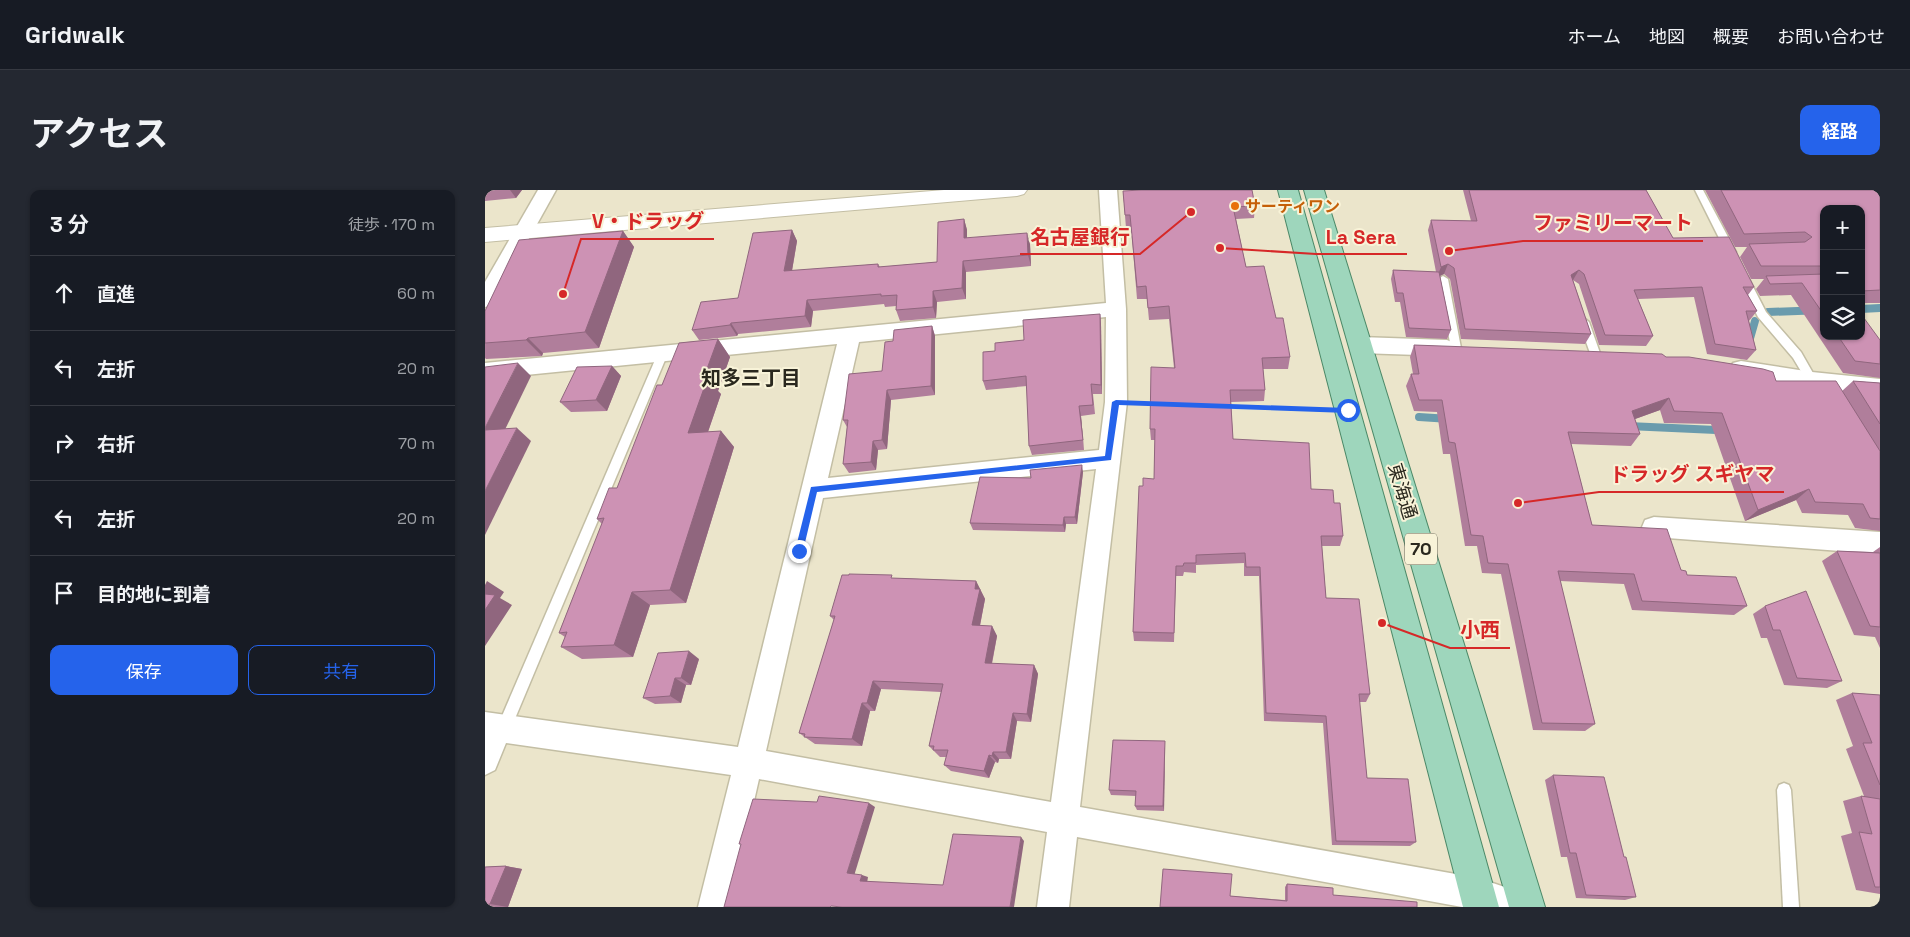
<!DOCTYPE html>
<html lang="ja">
<meta charset="utf-8">
<style>
:root{--surface:#171b24;--page:#242831;--text:#f1f3f6;--muted:#9ea1a6;--line:#363941;--accent:#2563eb}
body{margin:0;font-family:"Space Grotesk","Noto Sans JP",sans-serif;background:var(--page);color:var(--text)}
.controls{position:absolute;right:15px;top:15px;display:grid;overflow:hidden;border-radius:10px;box-shadow:0 1px 4px #0004}
.controls button{width:45px;height:45px;display:grid;place-items:center;padding:0;border:0;border-bottom:1px solid var(--line);background:var(--surface);color:var(--text);font:25px sans-serif}
.stop{position:absolute;width:15px;height:15px;margin:-11px;border:4px solid #2563eb;border-radius:50%;background:#fff}
.stop.end{background:#2563eb;border-color:#fff;box-shadow:0 1px 5px #0008}
.list{margin:0;padding:0;list-style:none}
h2{display:flex;justify-content:space-between;align-items:center;height:65px;margin:0;padding:0 20px;font-size:21px}
h2 small{font-size:16px;font-weight:400;color:var(--muted)}
.list li{display:grid;grid-template-columns:32px 1fr auto;gap:15px;align-items:center;box-sizing:border-box;height:75px;padding:0 20px;border-top:1px solid var(--line)}
.list b{display:block;font-size:19px;white-space:nowrap}
.list em{font-size:16px;font-style:normal;color:var(--muted)}
.actions{display:flex;gap:10px;padding:15px 20px}
.actions a{flex:1;padding:11px 0;border:1px solid var(--accent);border-radius:10px;text-align:center;font-size:18px;color:var(--accent)}
.actions .main{background:var(--accent);color:#fff}
.icon{flex:none;width:28px;height:28px;fill:none;stroke:currentColor;stroke-width:2;stroke-linecap:round;stroke-linejoin:round}
.map{position:relative;flex:none;width:1395px;height:717px;overflow:hidden;border-radius:10px}
header{display:flex;align-items:center;gap:30px;box-sizing:border-box;height:70px;padding:0 25px;background:var(--surface);border-bottom:1px solid var(--line)}
header strong{font-size:24px}
nav{display:flex;gap:28px;margin-inline-start:auto;font-size:18px}
.intro{display:flex;align-items:center;justify-content:space-between;box-sizing:border-box;height:120px;padding:0 30px}
h1{margin:0;font-size:35px}
.button{padding:12px 22px;border-radius:10px;background:var(--accent);color:#fff;font-size:18px;font-weight:700}
main{display:flex;gap:30px;padding:0 30px}
aside{flex:1;background:var(--surface);border-radius:10px;box-shadow:0 1px 4px #0004}
.map>svg:first-child{display:block}
</style>
<header>
<strong>Gridwalk</strong>
<nav><a>ホーム</a><a>地図</a><a>概要</a><a>お問い合わせ</a></nav>
</header>
<div class="intro"><h1>アクセス</h1><a class="button">経路</a></div>
<main>
<aside>
<h2>3 分<small>徒歩 · 170 m</small></h2>
<ul class="list">
<li><svg class="icon" aria-label="ahead" viewBox="0 0 24 24"><path d="M12 20V5M6 11l6-6 6 6"/></svg><div><b>直進</b></div><em>60 m</em></li>
<li><svg class="icon" aria-label="left" viewBox="0 0 24 24"><path d="M17 20v-9H6M10 6l-5 5 5 5"/></svg><div><b>左折</b></div><em>20 m</em></li>
<li><svg class="icon" aria-label="right" viewBox="0 0 24 24"><path d="M7 20v-9h11M14 6l5 5-5 5"/></svg><div><b>右折</b></div><em>70 m</em></li>
<li><svg class="icon" aria-label="left" viewBox="0 0 24 24"><path d="M17 20v-9H6M10 6l-5 5 5 5"/></svg><div><b>左折</b></div><em>20 m</em></li>
<li><svg class="icon" aria-label="arrive" viewBox="0 0 24 24"><path d="M6 21V4h12l-3 4 3 4H6"/></svg><div><b>目的地に到着</b></div></li>
</ul>
<div class="actions"><a class="main">保存</a><a>共有</a></div>
</aside>
<div class="map">
<svg width="1395" height="717" viewBox="0 0 1395 717">
<rect width="100%" height="100%" fill="#ebe5cb"/>
<g fill="none" stroke-linecap="round" stroke-linejoin="round">
<g stroke="#6a9bad" stroke-width="8">
<path d="M1376 119 1395 118"/>
<path d="M1283 122 1339 120"/>
<path d="M1264 152 1270 131"/>
<path d="M934 227 965 229"/>
<path d="M1143 236 1231 240 1234 232"/>
</g>
<g stroke="#c3bea4" stroke-width="3">
<g id="service">
<path d="M1210 0H1218L1251 62 1249 64H1243L1241 62Z"/>
<path d="M1258 84 1263 87 1281 122 1316 162 1332 190 1331 193H1323L1308 168 1273 127 1253 87Z"/>
<path d="M958 86 963 89 976 158 971 162 966 158 953 89Z"/>
<path d="M1099 128 1104 132 1115 163 1114 166H1106L1105 163 1094 132Z"/>
<path d="M178 159 183 163 24 543 19 545 14 543 12 538 14 533 173 163Z"/>
<path d="M1299 593 1304 595 1306 600 1314 717H1298L1292 600 1294 595Z"/>
</g>
</g>
<g stroke="#c3bea4" stroke-width="3">
<g id="minor">
<path d="M53 0H71L7 115 0 117V92Z"/>
<path d="M614 0H632L641 119 642 212 595 617 993 688 1046 706 1051 717H977L592 647 584 717H552L562 642 274 589 245 717H213L246 585 21 553 10 580 0 585V522L253 557 352 154 0 189V173L621 113ZM621 127 620 212 614 260 343 288 374 152ZM611 279 566 612 281 561 338 308Z"/>
<path d="M875 147 962 150 969 153 973 158 969 163 962 166 875 163 868 160 865 155 868 150Z"/>
<path d="M1256 171 1327 182 1395 189V205L1327 198 1248 185 1245 179 1248 173Z"/>
<path d="M1169 327 1395 342V364L1169 347 1160 344 1157 337 1160 330Z"/>
</g>
</g>
<g stroke="#c3bea4" stroke-width="2">
<path id="tertiary" d="M459 0H542L539 4 532 6 0 52V38Z"/>
</g>
<g stroke="#4b8867" stroke-width="2">
<g id="primary">
<path d="M793 0H813L1014 717H978Z"/>
<path d="M819 0H839L1060 717H1024Z"/>
</g>
</g>
<path stroke="#a19d89" stroke-width="2.5" stroke-dasharray="4.5 2" stroke-linecap="butt" d="M744 216 835 220"/>
<use href="#service" fill="#fff" fill-rule="evenodd"/>
<use href="#minor" fill="#fff" fill-rule="evenodd"/>
<use href="#tertiary" fill="#fff" fill-rule="evenodd"/>
<use href="#primary" fill="#9ed6bc" fill-rule="evenodd"/>
</g>
<g fill="#b07e9b">
<path d="M0 0H37L31 8 0 11Z"/>
<path d="M978 0H1161L1188 48 1269 97 1263 105 1272 121 1264 131 1271 160 1262 170 1222 164 1209 107 1153 109 1168 146 1161 156 1114 155 1094 94 1088 90 1106 144 1100 154 976 149 965 89 959 84 955 86 966 140 962 149 921 147 915 112H910L906 89 908 80 951 82 943 40 946 30 986 31Z"/>
<path d="M1220 0H1395V113H1376V19H1339V146H1376L1395 150V188L1358 183 1306 105 1275 106 1271 99 1279 89H1266L1255 67 1262 57H1250Z"/>
<path d="M638 1 770 16 769 28 751 29 761 77 791 128 805 167 803 179H778L780 200 779 211 746 212 748 249 826 299 849 313 858 346 855 356H837L841 408 885 504 881 512H874L882 588 931 652 925 656 847 655 838 533 779 531 774 386H759V373L711 375V383L699 382 698 386H691L689 452 649 451 648 442 658 296 669 289 670 250H666L665 239 689 178 684 129 664 130 662 109H652L646 37 641 38Z"/>
<path d="M479 29 482 40V48L545 54 546 76 481 82V109L452 112 451 128 415 131 411 120V116L400 117 399 114 328 121 326 137 253 144 252 146 214 150 207 140 253 108 307 40 312 51 307 81 393 74 395 77 452 72Z"/>
<path d="M138 41 149 57 114 158 58 163 57 166 1 169 0 168V121Z"/>
<path d="M615 124 616 134 617 204H608L610 224 596 226 599 260 547 265 544 256 542 196 501 200 498 191 510 161 539 150Z"/>
<path d="M447 136 450 146V205L406 210 402 259 393 260 391 280 364 283 358 274 362 237 358 230 397 181 408 151Z"/>
<path d="M233 149 245 167 233 201 236 204 223 242 236 241 249 257 201 413 165 415 148 467 97 469 76 457 80 447 74 443 117 334 112 329 132 298 177 195Z"/>
<path d="M929 155 1181 167 1291 191 1357 201 1368 191 1395 193V341L1370 338 1363 325 1317 323 1311 310 1260 331 1226 234 1179 233 1175 220 1150 229 1155 244 1146 256 1086 254 1107 335 1196 380 1202 385 1262 416 1249 425 1147 420 1139 394 1075 391 1110 534 1100 541 1048 540 1016 384 997 383 992 356H980L965 264H958L952 222 929 221 921 196 926 184H928L925 167Z"/>
<path d="M127 176 136 186 122 221 86 222 75 212Z"/>
<path d="M598 282 592 334H581L580 342 488 340 485 333 546 288Z"/>
<path d="M1395 357V458L1390 447 1369 445 1337 371 1352 361 1388 362Z"/>
<path d="M409 388 491 391 500 409 495 436H507L512 446 507 474 549 475 553 484 546 532 532 531 526 569H514L513 573 510 572 504 588 466 581 459 575 461 567H455L444 556 456 502 396 499 390 521H385L377 556 330 554 314 543 349 430 345 426Z"/>
<path d="M1280 416 1357 491 1342 498 1299 495 1282 448H1276L1268 424Z"/>
<path d="M214 469 206 495H201L196 513 170 514 158 508Z"/>
<path d="M1367 503 1395 505V704L1371 700 1356 646 1367 643 1358 611 1376 606H1379L1361 559 1368 556 1351 510Z"/>
<path d="M680 557 679 621 652 620 650 616 651 606 626 605 624 600Z"/>
<path d="M1068 585 1139 667 1151 707 1140 710 1091 708 1082 667H1076L1060 590Z"/>
<path d="M21 676 37 679 23 717H0V677Z"/>
<path d="M802 694 848 705 932 717H675L745 706 800 710V697Z"/>
</g>
<g fill="#90667e">
<path d="M25 0H37L31 8Z"/>
<path d="M479 29 482 40V59L479 48Z"/>
<path d="M307 40 312 51 305 92 299 81Z"/>
<path d="M138 41 149 57 114 158 100 142Z"/>
<path d="M542 43 545 54 546 76 543 65Z"/>
<path d="M478 71 481 82V109L477 98Z"/>
<path d="M963 74 959 84 952 87 956 77Z"/>
<path d="M1094 80 1088 90 1080 96 1086 85Z"/>
<path d="M448 101 452 112 451 128 448 117Z"/>
<path d="M322 110 328 121 326 137 320 126Z"/>
<path d="M615 124 616 134 617 204 616 195Z"/>
<path d="M246 133 253 144 252 146 245 135Z"/>
<path d="M447 136 450 146V205L446 196Z"/>
<path d="M43 148 58 163 57 166 41 150Z"/>
<path d="M233 149 245 167 233 201 236 204 217 259 203 243 219 187Z"/>
<path d="M33 173 46 186 14 252 0 240V238Z"/>
<path d="M127 176 136 186 122 221 111 210Z"/>
<path d="M402 200 406 210 402 259 397 250Z"/>
<path d="M1184 208 1175 220 1139 233 1147 221Z"/>
<path d="M594 216 596 226 599 260 598 250Z"/>
<path d="M32 238 46 251 0 345V301Z"/>
<path d="M236 241 249 257 201 413 185 400Z"/>
<path d="M388 251 393 260 391 280 386 272Z"/>
<path d="M597 275 598 282 592 334 590 327Z"/>
<path d="M1324 299 1311 310 1260 331 1273 320Z"/>
<path d="M579 327 581 334 580 342 578 335Z"/>
<path d="M2 391 19 402 15 408 27 415 0 456V395Z"/>
<path d="M491 391 500 409 493 445 487 435 490 399Z"/>
<path d="M147 402 165 415 148 467 129 455Z"/>
<path d="M507 436 512 446 505 482 500 473Z"/>
<path d="M204 461 214 469 206 495 196 488Z"/>
<path d="M549 475 553 484 546 532 542 524Z"/>
<path d="M190 488 201 495 196 513 185 506Z"/>
<path d="M388 491 396 499 390 521 382 513Z"/>
<path d="M377 513 385 521 377 556 367 549Z"/>
<path d="M528 523 532 531 526 569 521 562Z"/>
<path d="M680 551V557L679 621 678 616Z"/>
<path d="M508 562 514 569 513 573 507 566Z"/>
<path d="M504 565 510 572 504 588 499 581Z"/>
<path d="M384 613 390 617 369 686 362 683Z"/>
<path d="M536 647 539 651 529 717H525Z"/>
<path d="M21 676 37 679 23 717 5 714Z"/>
<path d="M377 685 383 687 382 693 375 691Z"/>
</g>
<g fill="#cd92b4" stroke="#90667e">
<path d="M656 0H767L770 16 748 17 761 77 779 76 791 128H798L805 167 777 168 780 200H745L748 249 824 253 826 299 848 300 849 313H855L858 346H836L841 408 874 409 885 504H874L882 588 923 589 931 652 851 651 841 526 781 523 775 377H761L760 363 711 365V373H699L698 376H691L689 443 648 442 654 296H658V288L669 289 670 239H665L666 177 690 178 684 116 663 118 661 96 652 97 645 25H640L638 1Z"/>
<path d="M984 0H1161L1188 48 1244 47 1269 97H1258L1272 121H1261L1271 160 1230 154 1217 97 1149 100 1168 146 1120 145 1099 84 1094 80 1086 85 1106 144 980 139 969 78 963 74 956 77 946 30 992 31Z"/>
<path d="M1236 0H1395V100L1376 101V19H1339V76H1276L1264 54 1320 52 1327 47 1320 42 1259 44Z"/>
<path d="M479 29V48L542 43 543 65 478 71 477 98 448 101V117L411 120 412 105 396 106V104L322 110 320 126 246 133 245 135 207 140 216 112 253 108 268 43 307 40 299 81 393 74V77L452 72 453 32Z"/>
<path d="M138 41 100 142 43 148 41 150 0 153V121L34 50Z"/>
<path d="M908 80 954 82 966 140 924 138 918 103H912Z"/>
<path d="M1339 84V125L1317 93 1285 94 1281 86Z"/>
<path d="M615 124 616 195 606 194 608 215 594 216 598 250 544 256 541 186 498 191V162L510 161V153L539 150 538 130Z"/>
<path d="M1376 124 1395 150V174L1370 171 1353 146H1376Z"/>
<path d="M447 136 446 196 402 200 397 250 388 251 386 272 358 274 363 230H358L364 184 397 181 400 152 408 151 409 140Z"/>
<path d="M233 149 219 187H223L203 243 236 241 185 400 147 402 129 455 76 457 82 442 74 443 119 328 112 329 124 298H132L172 195H177L194 153Z"/>
<path d="M929 155 1177 164 1181 167H1204L1278 179 1288 182 1291 191H1351L1395 261V329L1385 328 1378 314 1330 312 1324 299 1273 320 1237 223 1189 221 1184 208 1147 221 1155 244 1083 242 1107 335 1182 339 1196 380 1201 381 1202 385 1251 387 1262 416 1157 411 1149 384 1073 381 1110 534 1057 533 1023 374 1003 373 998 346 986 345 970 253 964 252 957 210H934L926 184H934Z"/>
<path d="M33 173 0 238V177Z"/>
<path d="M127 176 111 210 75 212 92 177Z"/>
<path d="M1368 191 1395 193V234Z"/>
<path d="M32 238 0 301V240Z"/>
<path d="M597 275 590 327H579L578 335 485 333 495 287 546 288 545 280Z"/>
<path d="M1352 361 1395 363V437L1385 436Z"/>
<path d="M364 384 407 385 406 388 491 391 490 399H495L487 435 507 436 500 473 549 475 542 524 528 523 521 562H508L507 566 504 565 499 581 459 575 463 560H448L449 556H444L458 494 388 491 382 513H377L367 549 319 547 320 544 314 543 350 426H345L357 385H364Z"/>
<path d="M1321 401 1357 491 1312 488 1295 440H1288L1280 416Z"/>
<path d="M0 404 10 405 0 420Z"/>
<path d="M204 461 196 488H190L185 506 158 508 173 463Z"/>
<path d="M1367 503 1395 505V595L1378 553H1387Z"/>
<path d="M628 550 680 551 678 616H650L651 601 624 600Z"/>
<path d="M1068 585 1119 587 1139 667H1141L1151 707 1101 705 1091 663H1085Z"/>
<path d="M334 606 384 613 362 683 377 685 375 691 458 695 468 644 536 647 525 717H357L346 716 345 717H239L256 654H254L268 609 332 612Z"/>
<path d="M1376 606 1395 609V697H1390L1374 642 1387 644Z"/>
<path d="M21 676 5 714 0 715V677Z"/>
<path d="M678 679 747 684 745 706 802 711V694L848 698V705L932 712V717H675Z"/>
</g>
<path fill="#2563eb" d="M631 210 863 218 866 220 863 223 634 215 626 270 332 302 318 361 314 364 310 361 326 297 620 266 627 212Z"/>
<circle fill="#e8710a" stroke="#f8f3d8" stroke-width="2" cx="750" cy="16" r="5"/>
<g text-anchor="middle" stroke-width="4" stroke-linejoin="round" paint-order="stroke">
<g font-size="16" font-weight="bold" fill="#c56008" stroke="#f8f3d8" text-anchor="start">
<text x="760" y="22">サーティワン</text>
</g>
<rect fill="#f8f3d8" stroke="#686556" stroke-width="1" x="920" y="343.5" width="32" height="31" rx="4"/>
<g font-size="18" font-weight="bold" fill="#2a281e">
<text x="936" y="365">70</text>
</g>
<g font-size="19" fill="#2a281e" stroke="#f8f3d8">
<text transform="translate(918 301) rotate(73)" y="7">東海通</text>
</g>
<g font-size="20" font-weight="bold" fill="#2a281e" stroke="#f8f3d8">
<text x="266" y="195">知多三丁目</text>
</g>
</g>
<path fill="none" stroke="#d62828" stroke-width="2" d="M78 104L96 49H229M964 61L1038 51H1218M735 58L831 64H922M706 22L655 64H535M1033 313L1114 302H1299M897 433L965 458H1025"/>
<g fill="#d62828" stroke="#f8f3d8" stroke-width="2">
<circle cx="78" cy="104" r="5"/>
<circle cx="964" cy="61" r="5"/>
<circle cx="735" cy="58" r="5"/>
<circle cx="706" cy="22" r="5"/>
<circle cx="1033" cy="313" r="5"/>
<circle cx="897" cy="433" r="5"/>
</g>
<g font-size="20" text-anchor="middle" font-weight="bold" fill="#d62828" stroke="#f8f3d8" stroke-width="4" stroke-linejoin="round" paint-order="stroke">
<text x="163" y="38">V・ドラッグ</text>
<text x="1128" y="40">ファミリーマート</text>
<text x="876" y="54">La Sera</text>
<text x="595" y="54">名古屋銀行</text>
<text x="1207" y="291">ドラッグ スギヤマ</text>
<text x="995" y="447">小西</text>
</g>
</svg>
<div class="controls">
<button>+</button>
<button>−</button>
<button><svg class="icon" aria-label="layers" viewBox="0 0 24 24"><path d="M12 4l9 5-9 5-9-5zM3 14l9 5 9-5"/></svg></button>
</div>
<div class="stop" style="left:863px;top:220px"></div>
<div class="stop end" style="left:314px;top:361px"></div>
</div>
</main>
